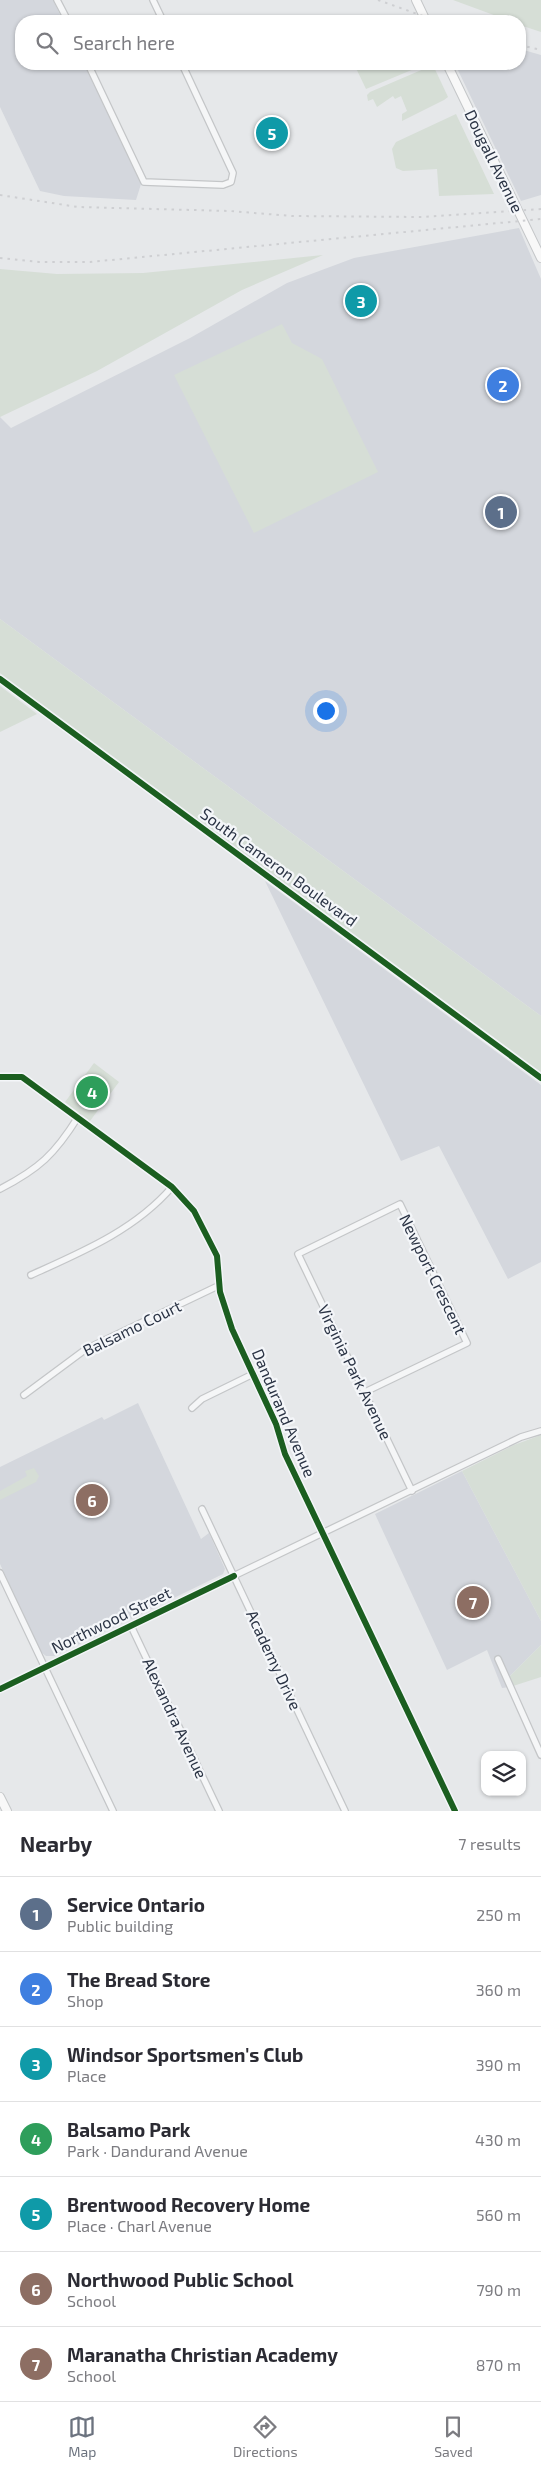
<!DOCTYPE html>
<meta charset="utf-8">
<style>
:root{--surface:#fff;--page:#f2f2f3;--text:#2b2b33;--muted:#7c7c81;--line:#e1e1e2;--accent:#6c737f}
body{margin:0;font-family:"Exo 2",sans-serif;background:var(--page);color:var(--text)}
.controls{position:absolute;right:15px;bottom:15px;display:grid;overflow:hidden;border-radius:10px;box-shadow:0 1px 4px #0004}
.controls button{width:45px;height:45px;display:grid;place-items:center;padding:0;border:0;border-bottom:1px solid var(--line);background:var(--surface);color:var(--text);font:25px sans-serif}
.you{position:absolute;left:325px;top:710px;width:18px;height:18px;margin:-12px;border:4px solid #fff;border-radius:50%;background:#1a73e8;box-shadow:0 0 0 8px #1a73e833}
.badge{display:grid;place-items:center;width:32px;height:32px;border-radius:50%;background:var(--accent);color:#fff;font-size:16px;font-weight:700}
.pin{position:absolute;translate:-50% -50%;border:2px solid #fff;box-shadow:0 1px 5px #0006}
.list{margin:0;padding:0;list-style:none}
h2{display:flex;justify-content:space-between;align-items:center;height:65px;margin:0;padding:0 20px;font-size:21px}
h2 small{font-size:16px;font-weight:400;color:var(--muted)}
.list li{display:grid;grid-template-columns:32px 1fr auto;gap:15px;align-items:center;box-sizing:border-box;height:75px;padding:0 20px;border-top:1px solid var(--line)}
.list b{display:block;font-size:19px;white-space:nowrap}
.list p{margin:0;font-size:16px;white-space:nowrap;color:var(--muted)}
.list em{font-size:16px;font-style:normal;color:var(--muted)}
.icon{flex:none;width:28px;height:28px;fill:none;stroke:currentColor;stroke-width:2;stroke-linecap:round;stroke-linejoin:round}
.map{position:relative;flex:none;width:541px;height:1811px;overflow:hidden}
.search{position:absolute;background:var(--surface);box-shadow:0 1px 4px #0004;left:15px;right:15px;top:15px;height:55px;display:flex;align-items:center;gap:12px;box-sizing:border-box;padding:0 18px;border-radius:20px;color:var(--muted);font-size:19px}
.sheet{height:590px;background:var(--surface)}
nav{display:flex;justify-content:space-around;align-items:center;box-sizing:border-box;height:70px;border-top:1px solid var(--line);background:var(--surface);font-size:14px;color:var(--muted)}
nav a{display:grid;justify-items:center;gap:2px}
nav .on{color:var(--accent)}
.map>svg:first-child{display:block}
</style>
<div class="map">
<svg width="541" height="1811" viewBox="0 0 541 1811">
<rect width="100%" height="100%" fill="#e6e8ea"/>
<g fill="#d4d7dd">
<path d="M0 0H53L63 21H21V64H84L141 184 136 200 64 196 40 191 0 107Z"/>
<path d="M520 49 541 55V195L521 201 455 64H520Z"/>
<path d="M519 228 541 279V1016L0 619V417L11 428 190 338 287 283 354 258Z"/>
<path d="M265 881 541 1085V1262L508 1279 439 1146 401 1161Z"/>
<path d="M138 1403 201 1539 209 1533 225 1569 223 1574 55 1656H46L41 1652 0 1564V1467L102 1417 104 1420Z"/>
<path d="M462 1471 541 1621V1645L507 1679 510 1687 502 1688 487 1650 447 1670 375 1514Z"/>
</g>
<g fill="#d6ded6">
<path d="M453 0H541V32L520 25V21H510Z"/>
<path d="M354 64H426L366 89Z"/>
<path d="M433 65 448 97 444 100 402 121V114L407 111 401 96 395 99 393 96 377 107 373 99 368 101 367 95 370 92Z"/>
<path d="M456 114 494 194 439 196 437 169 403 171 396 168 392 149 396 142Z"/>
<path d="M323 255 242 290 97 371 0 417V269L57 274 143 273Z"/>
<path d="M282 324 292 343 322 359 378 472 254 533 174 375Z"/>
<path d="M0 619 541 1016V1072L0 673Z"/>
<path d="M0 686 37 714 0 732Z"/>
<path d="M94 1063 119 1082 90 1121 65 1102Z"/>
<path d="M541 1435V1621L462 1471 514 1445Z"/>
<path d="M34 1468 39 1476 36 1482 0 1500V1491L27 1476 25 1471Z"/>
<path d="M541 1645V1677L510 1687 507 1679Z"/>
</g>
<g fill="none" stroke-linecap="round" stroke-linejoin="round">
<g stroke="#c4c6c8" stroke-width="8">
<g id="street">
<path d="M57 0 68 21"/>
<path d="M153 0 163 21"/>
<path d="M88 64 144 182 223 185 231 182 233 173 182 64"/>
<path d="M0 679 541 1078"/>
<path d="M0 1077H22L172 1187 194 1211 217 1256 220 1292 232 1329 276 1424 285 1454 455 1811"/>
<path d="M0 1189C39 1169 55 1154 78 1117"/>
<path d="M31 1275C82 1252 135 1230 172 1187"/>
<path d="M365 1392 467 1343 400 1204 298 1254 412 1491"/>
<path d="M24 1395 86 1349 220 1285"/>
<path d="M192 1408 202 1399 253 1374"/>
<path d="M202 1509 345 1811"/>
<path d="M0 1573 113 1811"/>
<path d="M131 1626 219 1811"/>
<path d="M498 1659 541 1755"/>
<path d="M0 1689 521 1437 541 1431"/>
</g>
</g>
<g stroke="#c4c6c8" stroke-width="10">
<g id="secondary">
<path d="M416 0 426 21"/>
<path d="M447 64 541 258"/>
<path d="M0 1797 7 1811"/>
</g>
</g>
<use href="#street" stroke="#f5f6f7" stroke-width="5.5"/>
<use href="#secondary" stroke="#f8f8f8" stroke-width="8"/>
<g stroke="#cecfd2" stroke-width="2" stroke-dasharray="2.5 5" stroke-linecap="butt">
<path d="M378 0 437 21"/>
<path d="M520 45 541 50"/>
<path d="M0 195 78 207 230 211 292 216 422 217 541 209"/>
<path d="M0 258 39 262H90L541 219"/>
</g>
<g stroke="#f4f6f9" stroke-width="9">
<g id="cycleway">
<path d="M0 679 541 1078"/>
<path d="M0 1077H22L172 1187 194 1211 217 1256 220 1292 232 1329 276 1424 285 1454 455 1811"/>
<path d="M0 1689 234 1576"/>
</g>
</g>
<use href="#cycleway" stroke="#1b5e20" stroke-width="6"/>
</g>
<g text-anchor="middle" stroke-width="4.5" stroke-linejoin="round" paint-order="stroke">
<g font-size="16" fill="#2b3445" stroke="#f4f6f9">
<text transform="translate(494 161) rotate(64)" y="6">Dougall Avenue</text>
<text transform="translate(279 867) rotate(36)" y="6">South Cameron Boulevard</text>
<text transform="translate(433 1274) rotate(64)" y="6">Newport Crescent</text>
<text transform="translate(132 1328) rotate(-26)" y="6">Balsamo Court</text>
<text transform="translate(355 1372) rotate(64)" y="6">Virginia Park Avenue</text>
<text transform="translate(284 1413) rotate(67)" y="6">Dandurand Avenue</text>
<text transform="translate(111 1620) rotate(-26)" y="6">Northwood Street</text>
<text transform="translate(274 1660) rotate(65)" y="6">Academy Drive</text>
<text transform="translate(175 1718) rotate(65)" y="6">Alexandra Avenue</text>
</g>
</g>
</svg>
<div class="controls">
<button><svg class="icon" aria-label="layers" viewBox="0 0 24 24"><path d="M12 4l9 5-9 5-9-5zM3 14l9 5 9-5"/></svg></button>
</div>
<div class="you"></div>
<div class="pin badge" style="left:501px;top:512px;background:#5c6f8a">1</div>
<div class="pin badge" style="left:503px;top:385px;background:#3f7fe0">2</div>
<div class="pin badge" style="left:361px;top:301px;background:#0f9aa8">3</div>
<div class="pin badge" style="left:92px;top:1092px;background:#2e9e5b">4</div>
<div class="pin badge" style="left:272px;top:133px;background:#0f9aa8">5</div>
<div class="pin badge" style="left:92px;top:1500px;background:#8d6e63">6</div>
<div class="pin badge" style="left:473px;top:1602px;background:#8d6e63">7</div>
<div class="search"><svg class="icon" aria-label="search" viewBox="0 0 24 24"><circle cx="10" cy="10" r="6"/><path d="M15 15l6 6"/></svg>Search here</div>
</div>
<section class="sheet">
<h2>Nearby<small>7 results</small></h2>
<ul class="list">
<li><span class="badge" style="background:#5c6f8a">1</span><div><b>Service Ontario</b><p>Public building</p></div><em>250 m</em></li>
<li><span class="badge" style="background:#3f7fe0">2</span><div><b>The Bread Store</b><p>Shop</p></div><em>360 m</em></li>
<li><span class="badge" style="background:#0f9aa8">3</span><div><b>Windsor Sportsmen's Club</b><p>Place</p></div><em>390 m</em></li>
<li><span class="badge" style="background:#2e9e5b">4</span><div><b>Balsamo Park</b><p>Park · Dandurand Avenue</p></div><em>430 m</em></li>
<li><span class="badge" style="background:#0f9aa8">5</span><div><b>Brentwood Recovery Home</b><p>Place · Charl Avenue</p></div><em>560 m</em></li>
<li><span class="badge" style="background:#8d6e63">6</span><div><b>Northwood Public School</b><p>School</p></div><em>790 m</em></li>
<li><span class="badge" style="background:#8d6e63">7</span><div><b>Maranatha Christian Academy</b><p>School</p></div><em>870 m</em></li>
</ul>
</section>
<nav>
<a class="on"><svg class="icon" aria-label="map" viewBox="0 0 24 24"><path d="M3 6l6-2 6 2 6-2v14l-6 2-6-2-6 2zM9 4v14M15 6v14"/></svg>Map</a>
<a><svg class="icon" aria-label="directions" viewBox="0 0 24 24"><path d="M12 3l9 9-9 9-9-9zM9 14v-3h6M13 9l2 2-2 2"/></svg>Directions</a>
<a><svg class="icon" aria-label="saved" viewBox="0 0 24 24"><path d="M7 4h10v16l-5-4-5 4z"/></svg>Saved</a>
</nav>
